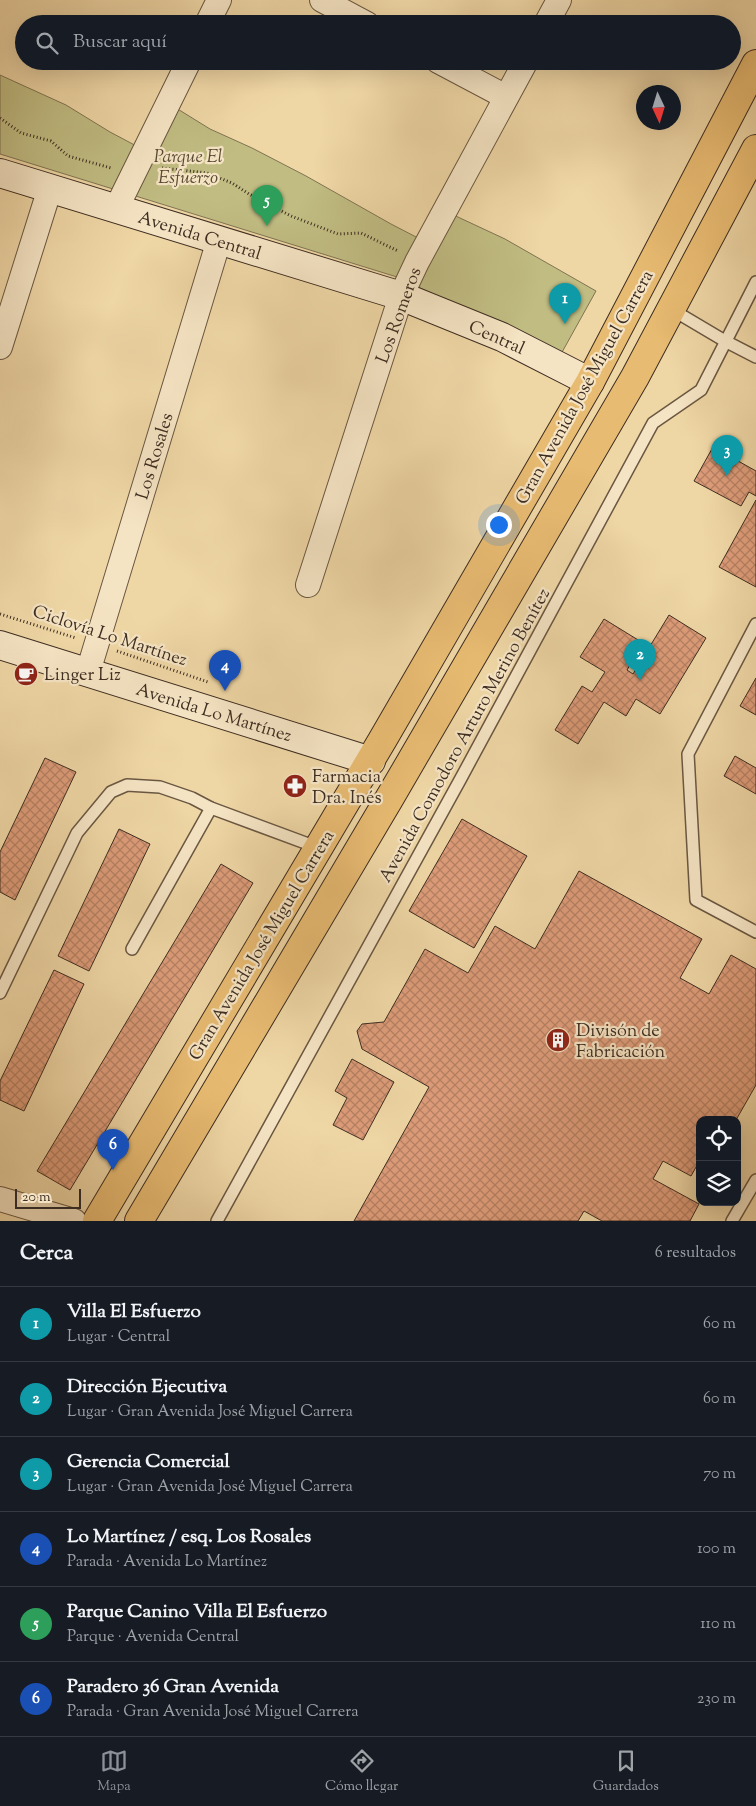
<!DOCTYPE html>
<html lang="es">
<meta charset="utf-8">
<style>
:root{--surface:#171b24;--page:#242831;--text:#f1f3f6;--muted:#9ea1a6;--line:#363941;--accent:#8c9099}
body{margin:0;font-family:"Sorts Mill Goudy",serif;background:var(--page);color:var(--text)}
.controls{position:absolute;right:15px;bottom:15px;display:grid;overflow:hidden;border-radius:10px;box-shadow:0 5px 20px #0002}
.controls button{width:45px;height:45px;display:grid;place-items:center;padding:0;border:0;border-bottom:1px solid var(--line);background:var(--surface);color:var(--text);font:25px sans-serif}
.compass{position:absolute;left:636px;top:85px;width:45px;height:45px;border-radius:50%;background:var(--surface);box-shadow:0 5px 20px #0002;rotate:176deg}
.scale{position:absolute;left:15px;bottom:12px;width:66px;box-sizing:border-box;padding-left:5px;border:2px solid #3e2d21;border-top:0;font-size:14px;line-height:18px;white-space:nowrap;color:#3e2d21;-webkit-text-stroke:4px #f5e4c4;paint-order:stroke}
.you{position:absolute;left:498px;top:524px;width:18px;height:18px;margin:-12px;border:4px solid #fff;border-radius:50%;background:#1a73e8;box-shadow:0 0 0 8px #1a73e833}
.badge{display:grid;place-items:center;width:32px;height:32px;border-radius:50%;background:var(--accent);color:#fff;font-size:16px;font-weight:700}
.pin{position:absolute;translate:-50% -41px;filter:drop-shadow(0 1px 2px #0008)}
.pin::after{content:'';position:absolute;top:26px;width:18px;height:15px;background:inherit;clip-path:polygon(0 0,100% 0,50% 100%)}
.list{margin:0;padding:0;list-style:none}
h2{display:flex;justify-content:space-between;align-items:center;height:65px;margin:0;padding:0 20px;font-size:21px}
h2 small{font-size:16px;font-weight:400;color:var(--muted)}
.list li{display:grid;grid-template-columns:32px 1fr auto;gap:15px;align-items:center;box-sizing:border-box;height:75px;padding:0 20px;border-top:1px solid var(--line)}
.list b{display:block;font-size:19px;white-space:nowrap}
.list p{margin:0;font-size:16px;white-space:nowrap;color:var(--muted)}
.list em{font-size:16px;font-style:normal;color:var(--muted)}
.icon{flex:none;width:28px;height:28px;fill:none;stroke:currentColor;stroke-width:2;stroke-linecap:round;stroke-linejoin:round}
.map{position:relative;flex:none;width:756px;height:1221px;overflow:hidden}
.search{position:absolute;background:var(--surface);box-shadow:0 5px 20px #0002;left:15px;right:15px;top:15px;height:55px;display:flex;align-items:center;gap:12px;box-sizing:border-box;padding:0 18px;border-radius:28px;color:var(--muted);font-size:19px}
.sheet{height:515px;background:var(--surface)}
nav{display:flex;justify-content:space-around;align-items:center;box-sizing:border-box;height:70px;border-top:1px solid var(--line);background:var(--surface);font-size:14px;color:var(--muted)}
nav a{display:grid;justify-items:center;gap:2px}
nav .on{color:var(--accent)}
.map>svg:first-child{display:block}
</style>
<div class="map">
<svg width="756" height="1221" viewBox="0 0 756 1221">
<defs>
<pattern id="building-cross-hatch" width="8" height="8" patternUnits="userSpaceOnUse" patternTransform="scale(1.25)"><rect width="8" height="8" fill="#dd9c79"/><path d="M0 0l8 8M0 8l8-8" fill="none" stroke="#b58063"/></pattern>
</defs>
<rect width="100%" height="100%" fill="#efd6a5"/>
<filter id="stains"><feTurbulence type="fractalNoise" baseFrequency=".004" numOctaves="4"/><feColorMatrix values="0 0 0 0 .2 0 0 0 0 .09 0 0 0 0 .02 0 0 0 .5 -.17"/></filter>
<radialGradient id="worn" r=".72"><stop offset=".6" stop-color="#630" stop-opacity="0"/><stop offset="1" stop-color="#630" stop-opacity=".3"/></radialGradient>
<path fill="#c0bc82" stroke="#7f7452" d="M0 75 66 105 110 132 144 150 168 103 210 129 252 148 306 176 391 224 420 239 445 211 505 239 596 291 561 354 397 277 0 154Z"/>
<g fill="url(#building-cross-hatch)" stroke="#3e2d21">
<path d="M713 447 756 471V496L749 492 741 506 694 481Z"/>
<path d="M756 500V587L719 567Z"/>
<path d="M669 615 706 638 660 714 636 699 626 716 604 702 578 744 555 730 582 686 592 692 605 672 580 657 604 619 643 643 627 670 633 674Z"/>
<path d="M756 678V715L740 706Z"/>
<path d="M735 756 756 768V794L724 776Z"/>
<path d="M45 758 76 772 15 900 0 892V852Z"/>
<path d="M462 819 527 856 474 948 409 911Z"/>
<path d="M119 829 150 844 89 971 58 956Z"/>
<path d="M221 864 253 883 70 1190 37 1171Z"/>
<path d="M579 871 702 939 680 978 709 994 731 955 756 969V1085L736 1120H700V1160L691 1176 663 1161 653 1179 699 1204 690 1221H602L584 1211 578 1221H354L429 1087 362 1049 357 1031 362 1024 384 1022 425 949 468 973 495 926 535 949Z"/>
<path d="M54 970 84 984 24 1111 0 1100V1081Z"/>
<path d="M352 1059 394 1082 363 1140 333 1125 347 1098 335 1091Z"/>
</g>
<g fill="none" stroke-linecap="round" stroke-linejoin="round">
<g stroke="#6a5742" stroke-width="14">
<g id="service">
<path d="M671 309 725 341 756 357"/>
<path d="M756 624 688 754 696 900 756 932"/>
<path d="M132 949 211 808"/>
<path d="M0 993 77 833 111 792 127 785 160 787 192 798 211 808 319 848"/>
<path d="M217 1221 460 780 653 423 701 390 756 282"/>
<path d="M732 1221 756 1180"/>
</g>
</g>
<g stroke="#6a5742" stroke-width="26">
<g id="minor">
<path d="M322 0 367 24"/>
<path d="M207 24 219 0"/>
<path d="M546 24 559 0"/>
<path d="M438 61 506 97"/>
<path d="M116 209 189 61"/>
<path d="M0 347 50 188"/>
<path d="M308 585 401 296 417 262 526 61"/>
<path d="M88 672 219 240"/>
<path d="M0 1199 74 1221"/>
</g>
</g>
<g stroke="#3e2d21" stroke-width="30">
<g id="secondary">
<path d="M0 173 401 296 502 337 590 382"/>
<path d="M0 645 371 761"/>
</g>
</g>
<g stroke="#3e2d21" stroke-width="30">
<g id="primary">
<path d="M97 1221 383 739 590 382 756 64"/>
<path d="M139 1221 389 799 635 377 756 149"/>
</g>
</g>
<g stroke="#3e2d21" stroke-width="3" stroke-dasharray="1 2.5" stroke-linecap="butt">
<path d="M0 118 21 133 51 141 68 156 111 168"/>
<path d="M162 168 207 173 232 183 249 194 291 216 338 234 361 233 398 251"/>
<path d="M0 614 76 638"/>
<path d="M117 651 208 682"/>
</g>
<use href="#service" stroke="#f5e4c4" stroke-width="11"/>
<use href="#minor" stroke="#f5e4c4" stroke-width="24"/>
<use href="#secondary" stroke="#f5e4c4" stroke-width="28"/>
<use href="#primary" stroke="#e8bb72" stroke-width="28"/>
</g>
<defs>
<g id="cafe-disc" transform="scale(1.25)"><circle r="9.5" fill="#8f2418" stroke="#f5e4c4"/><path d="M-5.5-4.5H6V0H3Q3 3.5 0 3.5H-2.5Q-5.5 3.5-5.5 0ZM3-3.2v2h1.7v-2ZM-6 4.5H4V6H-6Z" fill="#fff"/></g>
<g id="pharmacy-disc" transform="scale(1.25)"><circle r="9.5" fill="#8f2418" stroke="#f5e4c4"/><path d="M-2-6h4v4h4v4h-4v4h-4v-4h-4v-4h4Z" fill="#fff"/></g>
<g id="building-disc" transform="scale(1.25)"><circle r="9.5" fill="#8f2418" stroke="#f5e4c4"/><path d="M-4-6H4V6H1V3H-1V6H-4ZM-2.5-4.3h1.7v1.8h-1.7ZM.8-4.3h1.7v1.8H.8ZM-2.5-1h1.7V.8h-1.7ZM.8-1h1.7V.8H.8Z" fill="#fff"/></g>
</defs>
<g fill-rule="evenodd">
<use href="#cafe-disc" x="26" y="674"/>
<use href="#pharmacy-disc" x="295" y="786"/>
<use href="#building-disc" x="558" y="1040"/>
</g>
<g text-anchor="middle" stroke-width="4.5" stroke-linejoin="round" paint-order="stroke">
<g font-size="18" font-style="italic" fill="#584a34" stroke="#f5e4c4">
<text x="188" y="162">Parque El<tspan x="188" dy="21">Esfuerzo</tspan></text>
</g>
<g font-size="18" fill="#3e2d21" stroke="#f5e4c4">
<text transform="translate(200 235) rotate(17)" y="6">Avenida Central</text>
<text transform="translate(398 315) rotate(-70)" y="6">Los Romeros</text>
<text transform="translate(497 337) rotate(24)" y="6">Central</text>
<text transform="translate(584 387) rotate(-61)" y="6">Gran Avenida José Miguel Carrera</text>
<text transform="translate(154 456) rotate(-73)" y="6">Los Rosales</text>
<text transform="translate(110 635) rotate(18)" y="6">Ciclovía Lo Martínez</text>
<text transform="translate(214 712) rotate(17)" y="6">Avenida Lo Martínez</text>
<text transform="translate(464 735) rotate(-61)" y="6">Avenida Comodoro Arturo Merino Benítez</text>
<text transform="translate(261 945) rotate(-59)" y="6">Gran Avenida José Miguel Carrera</text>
</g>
<g font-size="18" fill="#3e2d21" stroke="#f5e4c4" text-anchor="start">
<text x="44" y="680">Linger Liz</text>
<text x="312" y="782">Farmacia<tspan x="312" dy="21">Dra. Inés</tspan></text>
<text x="576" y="1036">Divisón de<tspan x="576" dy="21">Fabricación</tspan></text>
</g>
</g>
<rect width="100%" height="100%" filter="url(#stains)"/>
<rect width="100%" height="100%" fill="url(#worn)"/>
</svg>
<div class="controls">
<button><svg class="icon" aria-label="locate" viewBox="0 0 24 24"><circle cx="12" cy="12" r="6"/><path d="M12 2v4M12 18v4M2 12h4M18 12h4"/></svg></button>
<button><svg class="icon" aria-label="layers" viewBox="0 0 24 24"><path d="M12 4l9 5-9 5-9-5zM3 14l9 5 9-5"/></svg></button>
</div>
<svg class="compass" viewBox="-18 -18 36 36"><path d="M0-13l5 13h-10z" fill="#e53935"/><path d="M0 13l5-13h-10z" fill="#9ea1a6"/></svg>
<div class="scale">20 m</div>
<div class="you"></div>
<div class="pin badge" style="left:565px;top:324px;background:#0f9aa8">1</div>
<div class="pin badge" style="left:640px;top:680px;background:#0f9aa8">2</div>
<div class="pin badge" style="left:727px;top:476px;background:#0f9aa8">3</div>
<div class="pin badge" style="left:225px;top:691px;background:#1a4fb4">4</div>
<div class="pin badge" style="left:267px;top:226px;background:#2e9e5b">5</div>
<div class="pin badge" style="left:113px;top:1170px;background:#1a4fb4">6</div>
<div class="search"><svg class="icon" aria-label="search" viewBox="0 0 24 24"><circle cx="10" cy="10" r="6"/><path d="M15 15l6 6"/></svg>Buscar aquí</div>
</div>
<section class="sheet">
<h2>Cerca<small>6 resultados</small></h2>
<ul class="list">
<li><span class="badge" style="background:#0f9aa8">1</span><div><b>Villa El Esfuerzo</b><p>Lugar · Central</p></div><em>60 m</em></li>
<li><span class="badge" style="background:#0f9aa8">2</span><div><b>Dirección Ejecutiva</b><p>Lugar · Gran Avenida José Miguel Carrera</p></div><em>60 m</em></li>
<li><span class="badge" style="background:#0f9aa8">3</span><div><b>Gerencia Comercial</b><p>Lugar · Gran Avenida José Miguel Carrera</p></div><em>70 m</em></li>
<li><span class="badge" style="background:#1a4fb4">4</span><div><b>Lo Martínez / esq. Los Rosales</b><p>Parada · Avenida Lo Martínez</p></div><em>100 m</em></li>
<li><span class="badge" style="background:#2e9e5b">5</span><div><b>Parque Canino Villa El Esfuerzo</b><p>Parque · Avenida Central</p></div><em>110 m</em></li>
<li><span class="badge" style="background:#1a4fb4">6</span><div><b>Paradero 36 Gran Avenida</b><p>Parada · Gran Avenida José Miguel Carrera</p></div><em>230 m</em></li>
</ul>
</section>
<nav>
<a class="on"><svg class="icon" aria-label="map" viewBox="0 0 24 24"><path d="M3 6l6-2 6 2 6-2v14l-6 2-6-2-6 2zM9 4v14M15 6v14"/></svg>Mapa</a>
<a><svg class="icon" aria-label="directions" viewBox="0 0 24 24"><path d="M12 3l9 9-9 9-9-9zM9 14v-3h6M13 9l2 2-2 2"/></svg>Cómo llegar</a>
<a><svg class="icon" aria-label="saved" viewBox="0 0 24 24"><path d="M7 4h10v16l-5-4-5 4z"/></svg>Guardados</a>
</nav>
